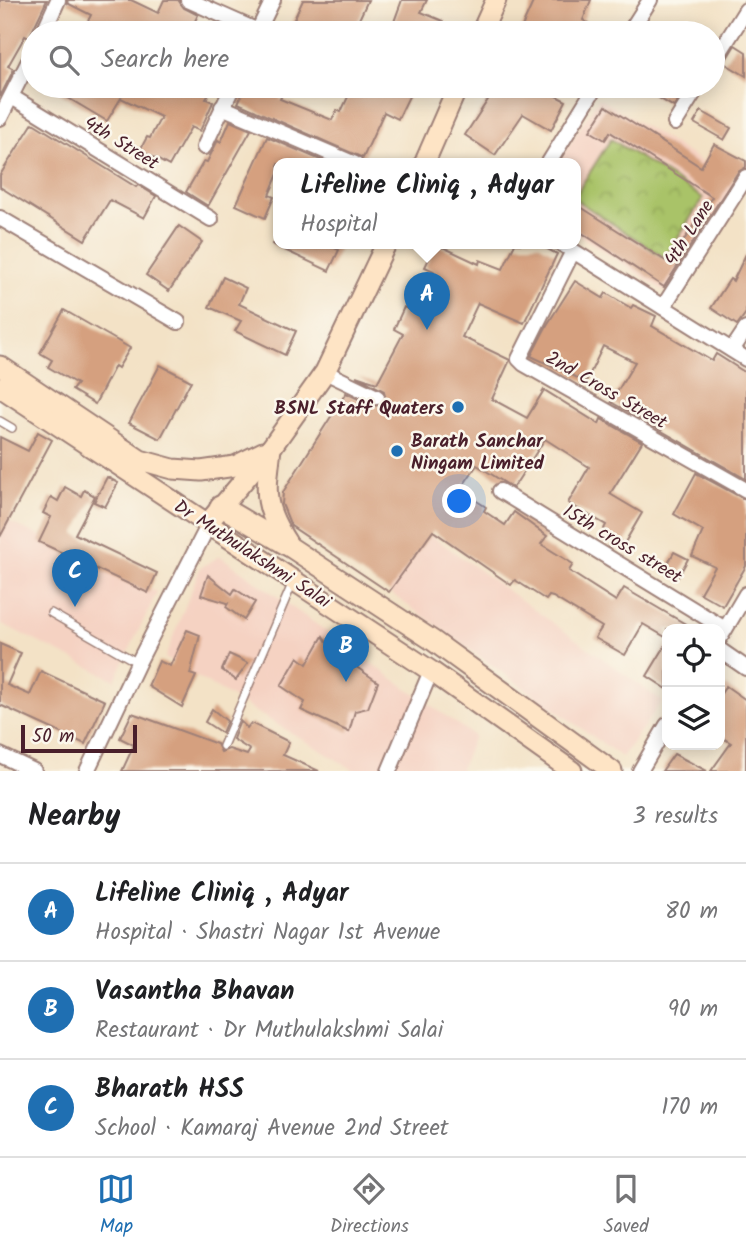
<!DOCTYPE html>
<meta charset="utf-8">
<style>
:root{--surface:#fff;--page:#f6f6f6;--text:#202124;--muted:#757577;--line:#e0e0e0;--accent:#1f6fb2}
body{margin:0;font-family:Kalam,sans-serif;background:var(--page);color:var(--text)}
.controls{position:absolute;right:21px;bottom:21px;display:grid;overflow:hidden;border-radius:14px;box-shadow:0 4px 18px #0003}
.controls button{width:63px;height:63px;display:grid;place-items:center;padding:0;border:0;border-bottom:2px solid var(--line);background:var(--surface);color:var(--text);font:35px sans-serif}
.scale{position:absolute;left:21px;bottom:18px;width:116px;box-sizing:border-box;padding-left:7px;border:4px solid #4a1f2b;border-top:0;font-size:19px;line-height:24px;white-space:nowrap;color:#4a1f2b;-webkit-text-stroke:5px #fbf7ec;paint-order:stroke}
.you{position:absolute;left:460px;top:502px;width:24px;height:24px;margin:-18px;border:5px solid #fff;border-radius:50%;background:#1a73e8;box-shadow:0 0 0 10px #1a73e833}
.badge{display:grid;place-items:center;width:46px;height:46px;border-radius:50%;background:var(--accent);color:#fff;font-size:23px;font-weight:700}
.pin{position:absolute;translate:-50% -58px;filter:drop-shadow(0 2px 4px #0008)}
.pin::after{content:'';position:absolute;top:37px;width:24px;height:21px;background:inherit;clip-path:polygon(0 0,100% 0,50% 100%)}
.popup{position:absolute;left:273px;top:158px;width:308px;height:91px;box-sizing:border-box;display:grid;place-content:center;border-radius:14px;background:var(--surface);filter:drop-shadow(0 2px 5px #0005);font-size:23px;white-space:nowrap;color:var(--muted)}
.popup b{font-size:26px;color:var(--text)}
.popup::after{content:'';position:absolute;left:50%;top:100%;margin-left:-14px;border:14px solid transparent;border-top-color:var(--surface)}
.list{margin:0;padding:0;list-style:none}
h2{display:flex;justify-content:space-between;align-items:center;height:91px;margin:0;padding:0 28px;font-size:30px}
h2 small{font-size:23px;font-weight:400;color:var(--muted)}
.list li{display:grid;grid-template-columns:46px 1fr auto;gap:21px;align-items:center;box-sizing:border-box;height:98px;padding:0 28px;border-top:2px solid var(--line)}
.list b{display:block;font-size:26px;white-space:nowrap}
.list p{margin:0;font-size:23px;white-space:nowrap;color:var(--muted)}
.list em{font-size:23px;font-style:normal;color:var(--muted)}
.icon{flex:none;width:38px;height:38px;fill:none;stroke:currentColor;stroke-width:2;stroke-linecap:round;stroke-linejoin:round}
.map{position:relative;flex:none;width:746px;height:771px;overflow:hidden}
.search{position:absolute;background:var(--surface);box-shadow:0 4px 18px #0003;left:21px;right:21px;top:21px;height:77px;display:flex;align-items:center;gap:18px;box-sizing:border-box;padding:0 24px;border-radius:38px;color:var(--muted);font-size:26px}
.sheet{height:385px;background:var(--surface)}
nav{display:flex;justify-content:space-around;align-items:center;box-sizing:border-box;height:98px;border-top:2px solid var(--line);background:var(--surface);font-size:19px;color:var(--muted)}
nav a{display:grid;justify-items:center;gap:4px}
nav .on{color:var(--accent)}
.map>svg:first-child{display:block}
</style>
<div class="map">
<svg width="746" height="771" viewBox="0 0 746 771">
<defs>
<pattern id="park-crowns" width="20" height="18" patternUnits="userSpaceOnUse" patternTransform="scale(1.75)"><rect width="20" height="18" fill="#a9c368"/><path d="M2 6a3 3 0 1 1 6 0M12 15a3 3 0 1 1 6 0" fill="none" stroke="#93a75a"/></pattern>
</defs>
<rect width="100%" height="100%" fill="#fbf7ec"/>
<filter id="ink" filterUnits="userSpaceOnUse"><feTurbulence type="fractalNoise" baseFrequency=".0143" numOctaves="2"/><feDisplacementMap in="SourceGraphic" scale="14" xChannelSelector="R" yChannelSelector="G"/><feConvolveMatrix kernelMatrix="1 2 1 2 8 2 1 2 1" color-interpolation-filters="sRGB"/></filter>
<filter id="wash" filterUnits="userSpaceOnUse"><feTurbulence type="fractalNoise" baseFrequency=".00686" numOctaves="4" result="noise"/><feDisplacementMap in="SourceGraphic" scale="28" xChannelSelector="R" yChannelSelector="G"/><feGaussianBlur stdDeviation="1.57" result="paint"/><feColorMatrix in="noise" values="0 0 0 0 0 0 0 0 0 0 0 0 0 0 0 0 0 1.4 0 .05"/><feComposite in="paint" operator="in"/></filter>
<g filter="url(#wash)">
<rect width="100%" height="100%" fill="#f3e2c6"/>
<g fill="#f5d2c2">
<path d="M599 98 741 186 672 296 576 233V164H557Z"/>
<path d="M2 518 157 592 115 680 0 623V522Z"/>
<path d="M430 535 662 701 622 757 389 592Z"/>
<path d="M220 556 474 736 460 771H356L165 658 200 568Z"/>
</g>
<path fill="url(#park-crowns)" stroke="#7a714a" stroke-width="2" d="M611 139 703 198 665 258 576 200V194Z"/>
<g id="blocks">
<g fill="#d5a07f">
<path d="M0 0H47L29 38 25 36 8 66 14 69 0 97Z"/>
<path d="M68 0H131L158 13 164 0H178L184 8 198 15 189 33H151L136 26 132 33H82L91 15 67 3Z"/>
<path d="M303 0H368L356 26 341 20 334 33H296L289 30Z"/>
<path d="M402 0H427L421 12 443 21 438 33H398L391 30Z"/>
<path d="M534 0H591L583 20 604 33H531L521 29Z"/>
<path d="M735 45 746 52V76L724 63Z"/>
<path d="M48 86H213L206 99 213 102 200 131 191 127 169 166 140 150 147 137 150 138 161 117 121 98 107 121Z"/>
<path d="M246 86H286L280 99 332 120 337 110 341 112 353 86H414L398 119 384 112 363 158 238 103Z"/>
<path d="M497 86H536L566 101 551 130 523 114 495 155 465 135Z"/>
<path d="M639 86H670L682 93 674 107Z"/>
<path d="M606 106 701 167 714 144 746 161V167L738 172 664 287 576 229V204L669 263 712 197 610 132 605 140 590 131Z"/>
<path d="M701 111 731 128 724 140 694 123Z"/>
<path d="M230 121 251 130 208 206 186 192 204 161 207 162 218 140 221 142Z"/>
<path d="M33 123 136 187 138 185 156 196 144 218 110 200 85 240 0 187V175Z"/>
<path d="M267 137 330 164H278V174L269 195 274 197 265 218 236 205Z"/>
<path d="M179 226 202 242 169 291 146 275Z"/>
<path d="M272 244H326L339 250 329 271Z"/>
<path d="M436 244 479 264 480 260 503 269 515 244H538L557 254 524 323 478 303 462 337 510 360 492 399 527 418 544 390 599 424 601 419 642 442 610 494 642 513 624 544 603 531 606 525 568 503 589 467 545 439 513 488 477 465 460 490 486 507 484 511 505 525 514 512 547 536 541 544 573 564 569 571 616 601 624 588 694 629H667V638L643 624 625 655 595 638 602 627 553 597 549 596 546 600 515 580 511 585 433 531 389 592 291 526 282 504 283 492 346 393 373 406 382 405 385 402 384 391 356 376 377 383 403 334 394 329 404 307 415 312 434 271 425 267Z"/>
<path d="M746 254V313L737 325 711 308 730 279 733 281Z"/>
<path d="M223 277 246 288 239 304 296 331 285 355 235 331 241 321 209 307Z"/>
<path d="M575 281 603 298 606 293 631 308 633 305 656 316 652 326 712 361 716 354 746 373V479L611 402 635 362 603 346 586 382 531 356 547 325Z"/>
<path d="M64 310 130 348 118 368 115 366 95 404 72 390 77 384 48 367 52 360 40 353Z"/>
<path d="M160 365 191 381 160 439 129 423Z"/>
<path d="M38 432 52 440 0 537V437L28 451Z"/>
<path d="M696 473 746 500V566L723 606 700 593 715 567 692 556 703 531 674 514Z"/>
<path d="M107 477 118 483 105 507 94 502Z"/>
<path d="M65 487 81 496 84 490 95 496 75 534 157 573 148 593 39 542 51 517 43 513 51 497 58 501Z"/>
<path d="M674 552 688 559 678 577 665 569Z"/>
<path d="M208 575 232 594 235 589 255 602 244 620 226 607 228 603 201 595Z"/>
<path d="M187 630 200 635 190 674 196 676 182 707 148 686 159 661 170 666Z"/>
<path d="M323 636 332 650 378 682 368 708 355 711 349 732 301 710 305 702 281 686 298 657 307 664Z"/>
<path d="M667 643V689L647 676Z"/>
<path d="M0 644 21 653 7 685 30 695 41 671 105 701 85 744 0 705Z"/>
<path d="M229 654 248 663 236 680 222 670Z"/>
<path d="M726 686 746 700V771H711L731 743 720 736V695Z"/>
<path d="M212 709 227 721 222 733 205 722Z"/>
<path d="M132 713 217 744 221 752 229 749 247 755 250 750 233 739 240 721 247 728 251 723 289 742 283 755 319 771H122L134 745 120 738Z"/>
<path d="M674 754 707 771H662Z"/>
</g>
</g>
</g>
<g filter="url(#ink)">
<use href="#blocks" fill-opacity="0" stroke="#9e8078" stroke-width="2"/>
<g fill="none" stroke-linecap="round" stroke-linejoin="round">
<g stroke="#9e8078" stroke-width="10">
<g id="lane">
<path d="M0 421 12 428"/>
<path d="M51 613 138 663"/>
<path d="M223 746 293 582"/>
</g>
</g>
<g stroke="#9e8078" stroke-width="18">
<g id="street">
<path d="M188 0 258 31"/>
<path d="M43 33 58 0"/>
<path d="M257 33 273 0"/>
<path d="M629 33 650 0"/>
<path d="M713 63 746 10"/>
<path d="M12 97 211 219"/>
<path d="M222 107 355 164"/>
<path d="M0 118 33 53"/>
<path d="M675 123 698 86"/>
<path d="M204 147 233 86"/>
<path d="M548 164 596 86"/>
<path d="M0 218 178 322"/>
<path d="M562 244 746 359"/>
<path d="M573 251 519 359 524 364 746 490"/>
<path d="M663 307 746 177"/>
<path d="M732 350 746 329"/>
<path d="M325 372 377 397"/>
<path d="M500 491 725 629"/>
<path d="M720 638 746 594"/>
<path d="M720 650 746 668"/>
<path d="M0 755 34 771"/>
<path d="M87 771 138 663 209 524"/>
<path d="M389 771 431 671"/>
<path d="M640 771 667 725"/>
</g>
</g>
<g stroke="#9e8078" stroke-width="23">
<g id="secondary">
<path d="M481 33 496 0"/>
<path d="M424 164 458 86"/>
<path d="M0 366 140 460 173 469 201 471 235 466 263 452"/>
<path d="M0 387 431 671 572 771"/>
<path d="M271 448C266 493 262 504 287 543"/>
<path d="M220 506 290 547 432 640 612 771"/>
<path d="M213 517 271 448 325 372 386 244"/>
</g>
</g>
<use href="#lane" stroke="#fff" stroke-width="7"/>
<use href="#street" stroke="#fff" stroke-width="14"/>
<use href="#secondary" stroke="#fee4c5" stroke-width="19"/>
</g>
</g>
<g fill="#1f6fb2" stroke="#fbf7ec" stroke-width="2.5">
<circle cx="458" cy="407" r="7"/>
<circle cx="397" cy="451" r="7"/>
</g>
<g text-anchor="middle" stroke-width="5" stroke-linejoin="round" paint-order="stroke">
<g font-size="19" fill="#4a1f2b" stroke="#fbf7ec">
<text transform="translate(122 142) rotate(32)" y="7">4th Street</text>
<text transform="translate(688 232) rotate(-57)" y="7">4th Lane</text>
<text transform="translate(607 389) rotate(30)" y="7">2nd Cross Street</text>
<text transform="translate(623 543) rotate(31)" y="7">15th cross street</text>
<text transform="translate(253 553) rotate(33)" y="7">Dr Muthulakshmi Salai</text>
</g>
<g font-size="19" font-weight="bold" fill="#4a1f2b" stroke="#fbf7ec" text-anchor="end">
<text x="444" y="414">BSNL Staff Quaters</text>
<text x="411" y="447" text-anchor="start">Barath Sanchar<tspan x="411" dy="22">Ningam Limited</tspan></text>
</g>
</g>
</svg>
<div class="controls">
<button><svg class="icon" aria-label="locate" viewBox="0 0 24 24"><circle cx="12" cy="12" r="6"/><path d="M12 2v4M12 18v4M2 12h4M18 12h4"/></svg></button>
<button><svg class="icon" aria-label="layers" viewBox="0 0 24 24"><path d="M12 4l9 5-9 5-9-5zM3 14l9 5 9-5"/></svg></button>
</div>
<div class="scale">50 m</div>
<div class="you"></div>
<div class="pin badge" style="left:427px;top:330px">A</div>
<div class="popup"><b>Lifeline Cliniq , Adyar</b>Hospital</div>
<div class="pin badge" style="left:346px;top:682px">B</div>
<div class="pin badge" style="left:75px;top:607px">C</div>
<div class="search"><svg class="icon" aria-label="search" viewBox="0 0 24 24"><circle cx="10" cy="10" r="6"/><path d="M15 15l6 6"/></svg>Search here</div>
</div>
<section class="sheet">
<h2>Nearby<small>3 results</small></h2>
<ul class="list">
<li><span class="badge">A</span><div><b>Lifeline Cliniq , Adyar</b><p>Hospital · Shastri Nagar 1st Avenue</p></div><em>80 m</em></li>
<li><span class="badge">B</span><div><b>Vasantha Bhavan</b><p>Restaurant · Dr Muthulakshmi Salai</p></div><em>90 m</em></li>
<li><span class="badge">C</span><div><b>Bharath HSS</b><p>School · Kamaraj Avenue 2nd Street</p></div><em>170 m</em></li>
</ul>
</section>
<nav>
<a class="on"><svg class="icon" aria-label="map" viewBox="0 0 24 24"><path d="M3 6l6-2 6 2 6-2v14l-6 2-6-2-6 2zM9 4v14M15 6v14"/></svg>Map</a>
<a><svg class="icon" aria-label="directions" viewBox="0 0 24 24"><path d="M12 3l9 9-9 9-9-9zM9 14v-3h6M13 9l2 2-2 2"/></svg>Directions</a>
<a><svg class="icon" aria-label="saved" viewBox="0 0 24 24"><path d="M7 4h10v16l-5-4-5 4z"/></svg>Saved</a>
</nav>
